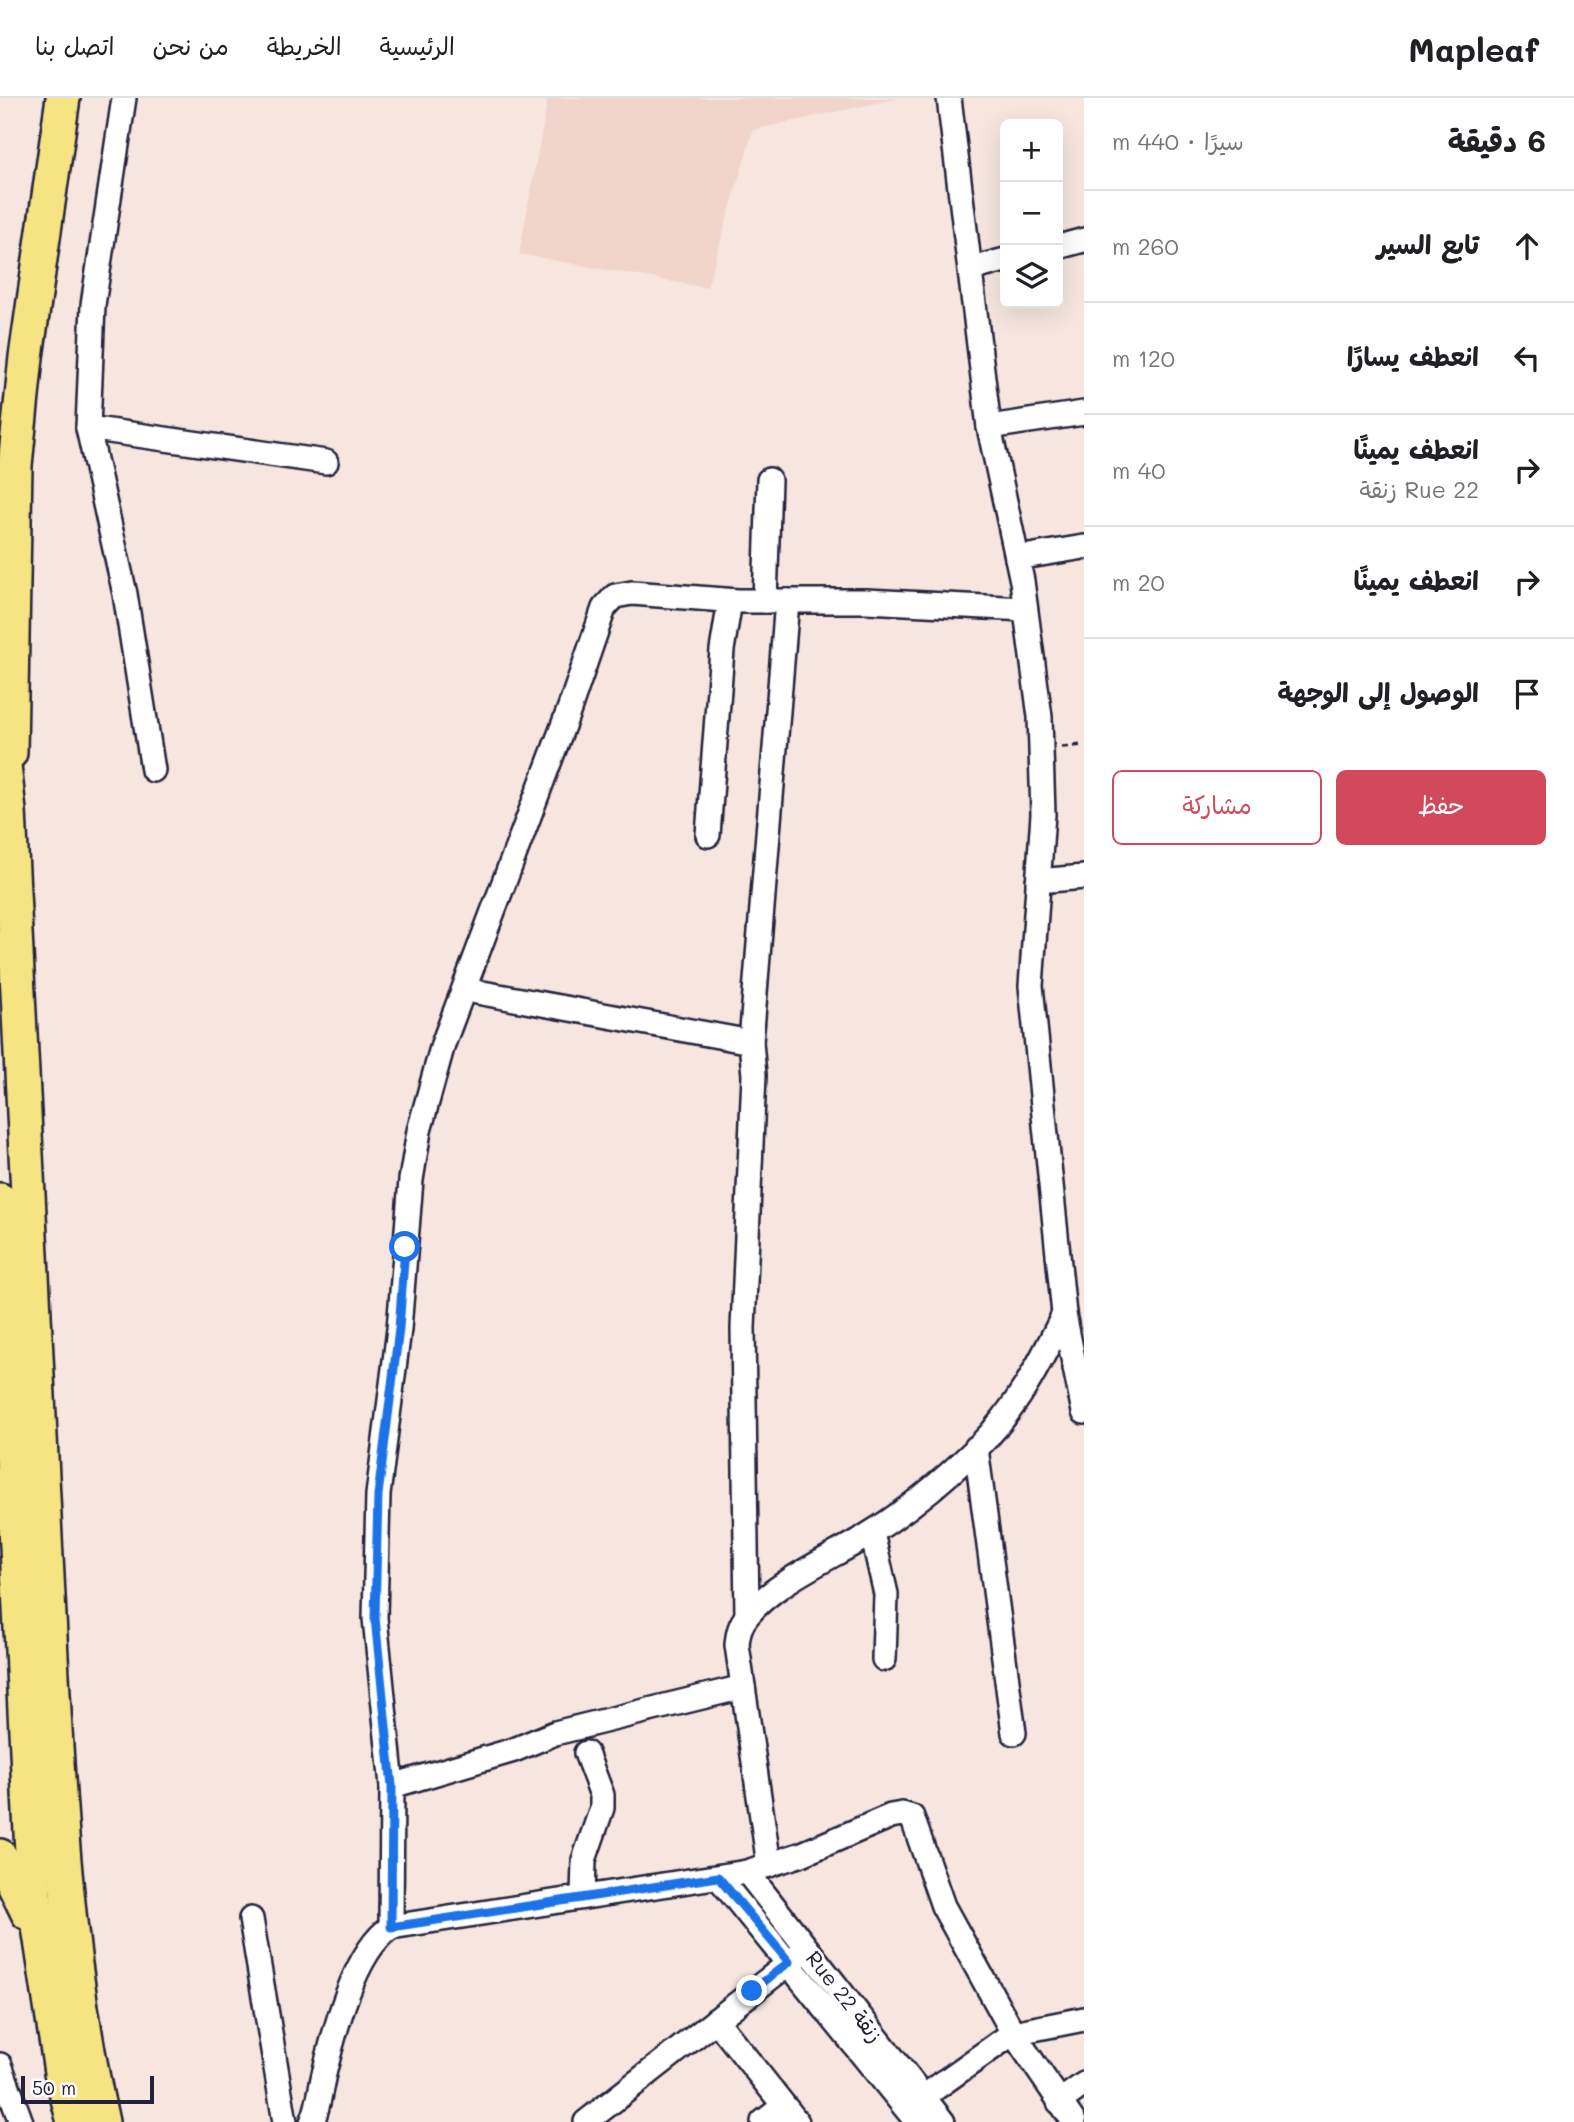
<!DOCTYPE html>
<html lang="ar">
<meta charset="utf-8">
<style>
:root{--surface:#fff;--page:#f2f2f2;--text:#202124;--muted:#757577;--line:#e0e0e0;--accent:#d1495b}
body{margin:0;font-family:Mali,"Playpen Sans Arabic",sans-serif;background:var(--page);color:var(--text);direction:rtl}
.controls{position:absolute;right:21px;top:21px;display:grid;overflow:hidden;border-radius:10px;box-shadow:0 7px 28px #0002}
.controls button{width:63px;height:63px;display:grid;place-items:center;padding:0;border:0;border-bottom:2px solid var(--line);background:var(--surface);color:var(--text);font:35px sans-serif}
.scale{position:absolute;left:21px;bottom:18px;width:133px;box-sizing:border-box;padding-left:7px;border:4px solid #22223b;border-top:0;font-size:19px;line-height:24px;white-space:nowrap;color:#22223b;-webkit-text-stroke:5px #fff;paint-order:stroke}
.stop{position:absolute;width:21px;height:21px;margin:-16px;border:5px solid #1a73e8;border-radius:50%;background:#fff}
.stop.end{background:#1a73e8;border-color:#fff;box-shadow:0 2px 7px #0008}
.list{margin:0;padding:0;list-style:none}
h2{display:flex;justify-content:space-between;align-items:center;height:91px;margin:0;padding:0 28px;font-size:30px}
h2 small{font-size:23px;font-weight:400;color:var(--muted)}
.list li{display:grid;grid-template-columns:46px 1fr auto;gap:21px;align-items:center;box-sizing:border-box;height:112px;padding:0 28px;border-top:2px solid var(--line)}
.list b{display:block;font-size:26px;white-space:nowrap}
.list p{margin:0;font-size:23px;white-space:nowrap;color:var(--muted)}
.list em{font-size:23px;font-style:normal;color:var(--muted)}
.actions{display:flex;gap:14px;padding:21px 28px}
.actions a{flex:1;padding:16px 0;border:2px solid var(--accent);border-radius:10px;text-align:center;font-size:24px;color:var(--accent)}
.actions .main{background:var(--accent);color:#fff}
.icon{flex:none;width:38px;height:38px;fill:none;stroke:currentColor;stroke-width:2;stroke-linecap:round;stroke-linejoin:round}
.map{position:relative;flex:none;width:1084px;height:2024px;overflow:hidden;direction:ltr}
header{display:flex;align-items:center;gap:42px;box-sizing:border-box;height:98px;padding:0 35px;background:var(--surface);border-bottom:2px solid var(--line)}
header strong{font-size:33px}
nav{display:flex;gap:38px;margin-inline-start:auto;font-size:24px}
main{display:flex}
aside{flex:1;background:var(--surface)}
.map>svg:first-child{display:block}
</style>
<header>
<strong>Mapleaf</strong>
<nav><a>الرئيسية</a><a>الخريطة</a><a>من نحن</a><a>اتصل بنا</a></nav>
</header>
<main>
<aside>
<h2>6 دقيقة<small>سيرًا · 440 m</small></h2>
<ul class="list">
<li><svg class="icon" aria-label="ahead" viewBox="0 0 24 24"><path d="M12 20V5M6 11l6-6 6 6"/></svg><div><b>تابع السير</b></div><em>260 m</em></li>
<li><svg class="icon" aria-label="left" viewBox="0 0 24 24"><path d="M17 20v-9H6M10 6l-5 5 5 5"/></svg><div><b>انعطف يسارًا</b></div><em>120 m</em></li>
<li><svg class="icon" aria-label="right" viewBox="0 0 24 24"><path d="M7 20v-9h11M14 6l5 5-5 5"/></svg><div><b>انعطف يمينًا</b><p>Rue 22 زنقة</p></div><em>40 m</em></li>
<li><svg class="icon" aria-label="right" viewBox="0 0 24 24"><path d="M7 20v-9h11M14 6l5 5-5 5"/></svg><div><b>انعطف يمينًا</b></div><em>20 m</em></li>
<li><svg class="icon" aria-label="arrive" viewBox="0 0 24 24"><path d="M6 21V4h12l-3 4 3 4H6"/></svg><div><b>الوصول إلى الوجهة</b></div></li>
</ul>
<div class="actions"><a class="main">حفظ</a><a>مشاركة</a></div>
</aside>
<div class="map">
<svg width="1084" height="2024" viewBox="0 0 1084 2024">
<rect width="100%" height="100%" fill="#f7e6e0"/>
<filter id="ink" filterUnits="userSpaceOnUse"><feTurbulence type="fractalNoise" baseFrequency=".0143" numOctaves="2"/><feDisplacementMap in="SourceGraphic" scale="14" xChannelSelector="R" yChannelSelector="G"/><feConvolveMatrix kernelMatrix="1 2 1 2 8 2 1 2 1" color-interpolation-filters="sRGB"/></filter>
<g filter="url(#ink)">
<path fill="#f1d5cb" d="M548 0H900L753 32 707 190 519 156Z"/>
<g fill="none" stroke-linecap="round" stroke-linejoin="round">
<g stroke="#22223b" stroke-width="28">
<g id="minor">
<path d="M124 0 93 207 88 330 125 496 153 672"/>
<path d="M949 0 989 329 1022 483 1040 619 1043 716 1031 888 1064 1216 1084 1314"/>
<path d="M1058 149 1084 142"/>
<path d="M971 171 1005 162"/>
<path d="M989 329 1084 315"/>
<path d="M88 330 326 364"/>
<path d="M1017 460 1084 449"/>
<path d="M765 503 769 382"/>
<path d="M708 737 722 552 730 503"/>
<path d="M1038 783 1084 779"/>
<path d="M466 892 751 944 754 977 743 1230 747 1517"/>
<path d="M751 944 787 503"/>
<path d="M976 1350 1014 1635"/>
<path d="M872 1435 886 1496 884 1561"/>
<path d="M392 1688 514 1652 555 1635 743 1589"/>
<path d="M769 1767 737 1547C738 1535 740 1526 748 1517 775 1484 831 1460 868 1437 905 1414 945 1381 977 1350 1017 1311 1040 1265 1064 1216"/>
<path d="M747 1774 943 2024"/>
<path d="M718 1779 917 2024"/>
<path d="M583 1798 584 1762 602 1710V1697L586 1655"/>
<path d="M251 1821 285 2024"/>
<path d="M391 1829 392 1688 375 1520 378 1397 399 1231 411 1082 419 1033 443 946 569 612 604 510 615 498 632 495 738 503H866L1025 511"/>
<path d="M716 1922 797 2024"/>
<path d="M0 1967 21 2024"/>
<path d="M923 1999 1013 1935 1084 1921"/>
<path d="M1059 2004 1084 1986"/>
<path d="M312 2024C319 2009 320 1992 324 1976 334 1935 354 1853 391 1829L747 1774 802 1756 891 1718 902 1716 912 1719 943 1808 1013 1935 1074 2024"/>
<path d="M586 2024 802 1855"/>
<path d="M763 2024 784 2008"/>
</g>
</g>
<g stroke="#22223b" stroke-width="38">
<g id="highway">
<path d="M0 630 9 713C21 962 33 1211 46 1459 56 1648 61 1839 102 2024"/>
<path d="M10 655 15 367 26 259 63 0"/>
<path d="M0 1102 34 1796 61 1974 74 2024"/>
<path d="M0 1758 28 1815"/>
</g>
</g>
<path stroke="#22223b" stroke-width="3.5" stroke-dasharray="7 5" stroke-linecap="butt" d="M1061 649 1084 647"/>
<use href="#minor" stroke="#fff" stroke-width="23"/>
<use href="#highway" stroke="#f6e381" stroke-width="33"/>
</g>
</g>
<g fill="none" stroke-linecap="round" stroke-linejoin="round" filter="url(#ink)">
<path stroke="#1a73e8" stroke-width="9" d="M405 1149 399 1231 378 1397 375 1520 392 1688 391 1829 718 1779 789 1864 752 1893"/>
</g>
<g text-anchor="middle" stroke-width="5" stroke-linejoin="round" paint-order="stroke">
<g font-size="21" fill="#22223b" stroke="#fff">
<text transform="translate(844 1899) rotate(52)" y="7">Rue 22 زنقة</text>
</g>
</g>
</svg>
<div class="controls">
<button>+</button>
<button>−</button>
<button><svg class="icon" aria-label="layers" viewBox="0 0 24 24"><path d="M12 4l9 5-9 5-9-5zM3 14l9 5 9-5"/></svg></button>
</div>
<div class="scale">50 m</div>
<div class="stop" style="left:405px;top:1149px"></div>
<div class="stop end" style="left:752px;top:1893px"></div>
</div>
</main>
